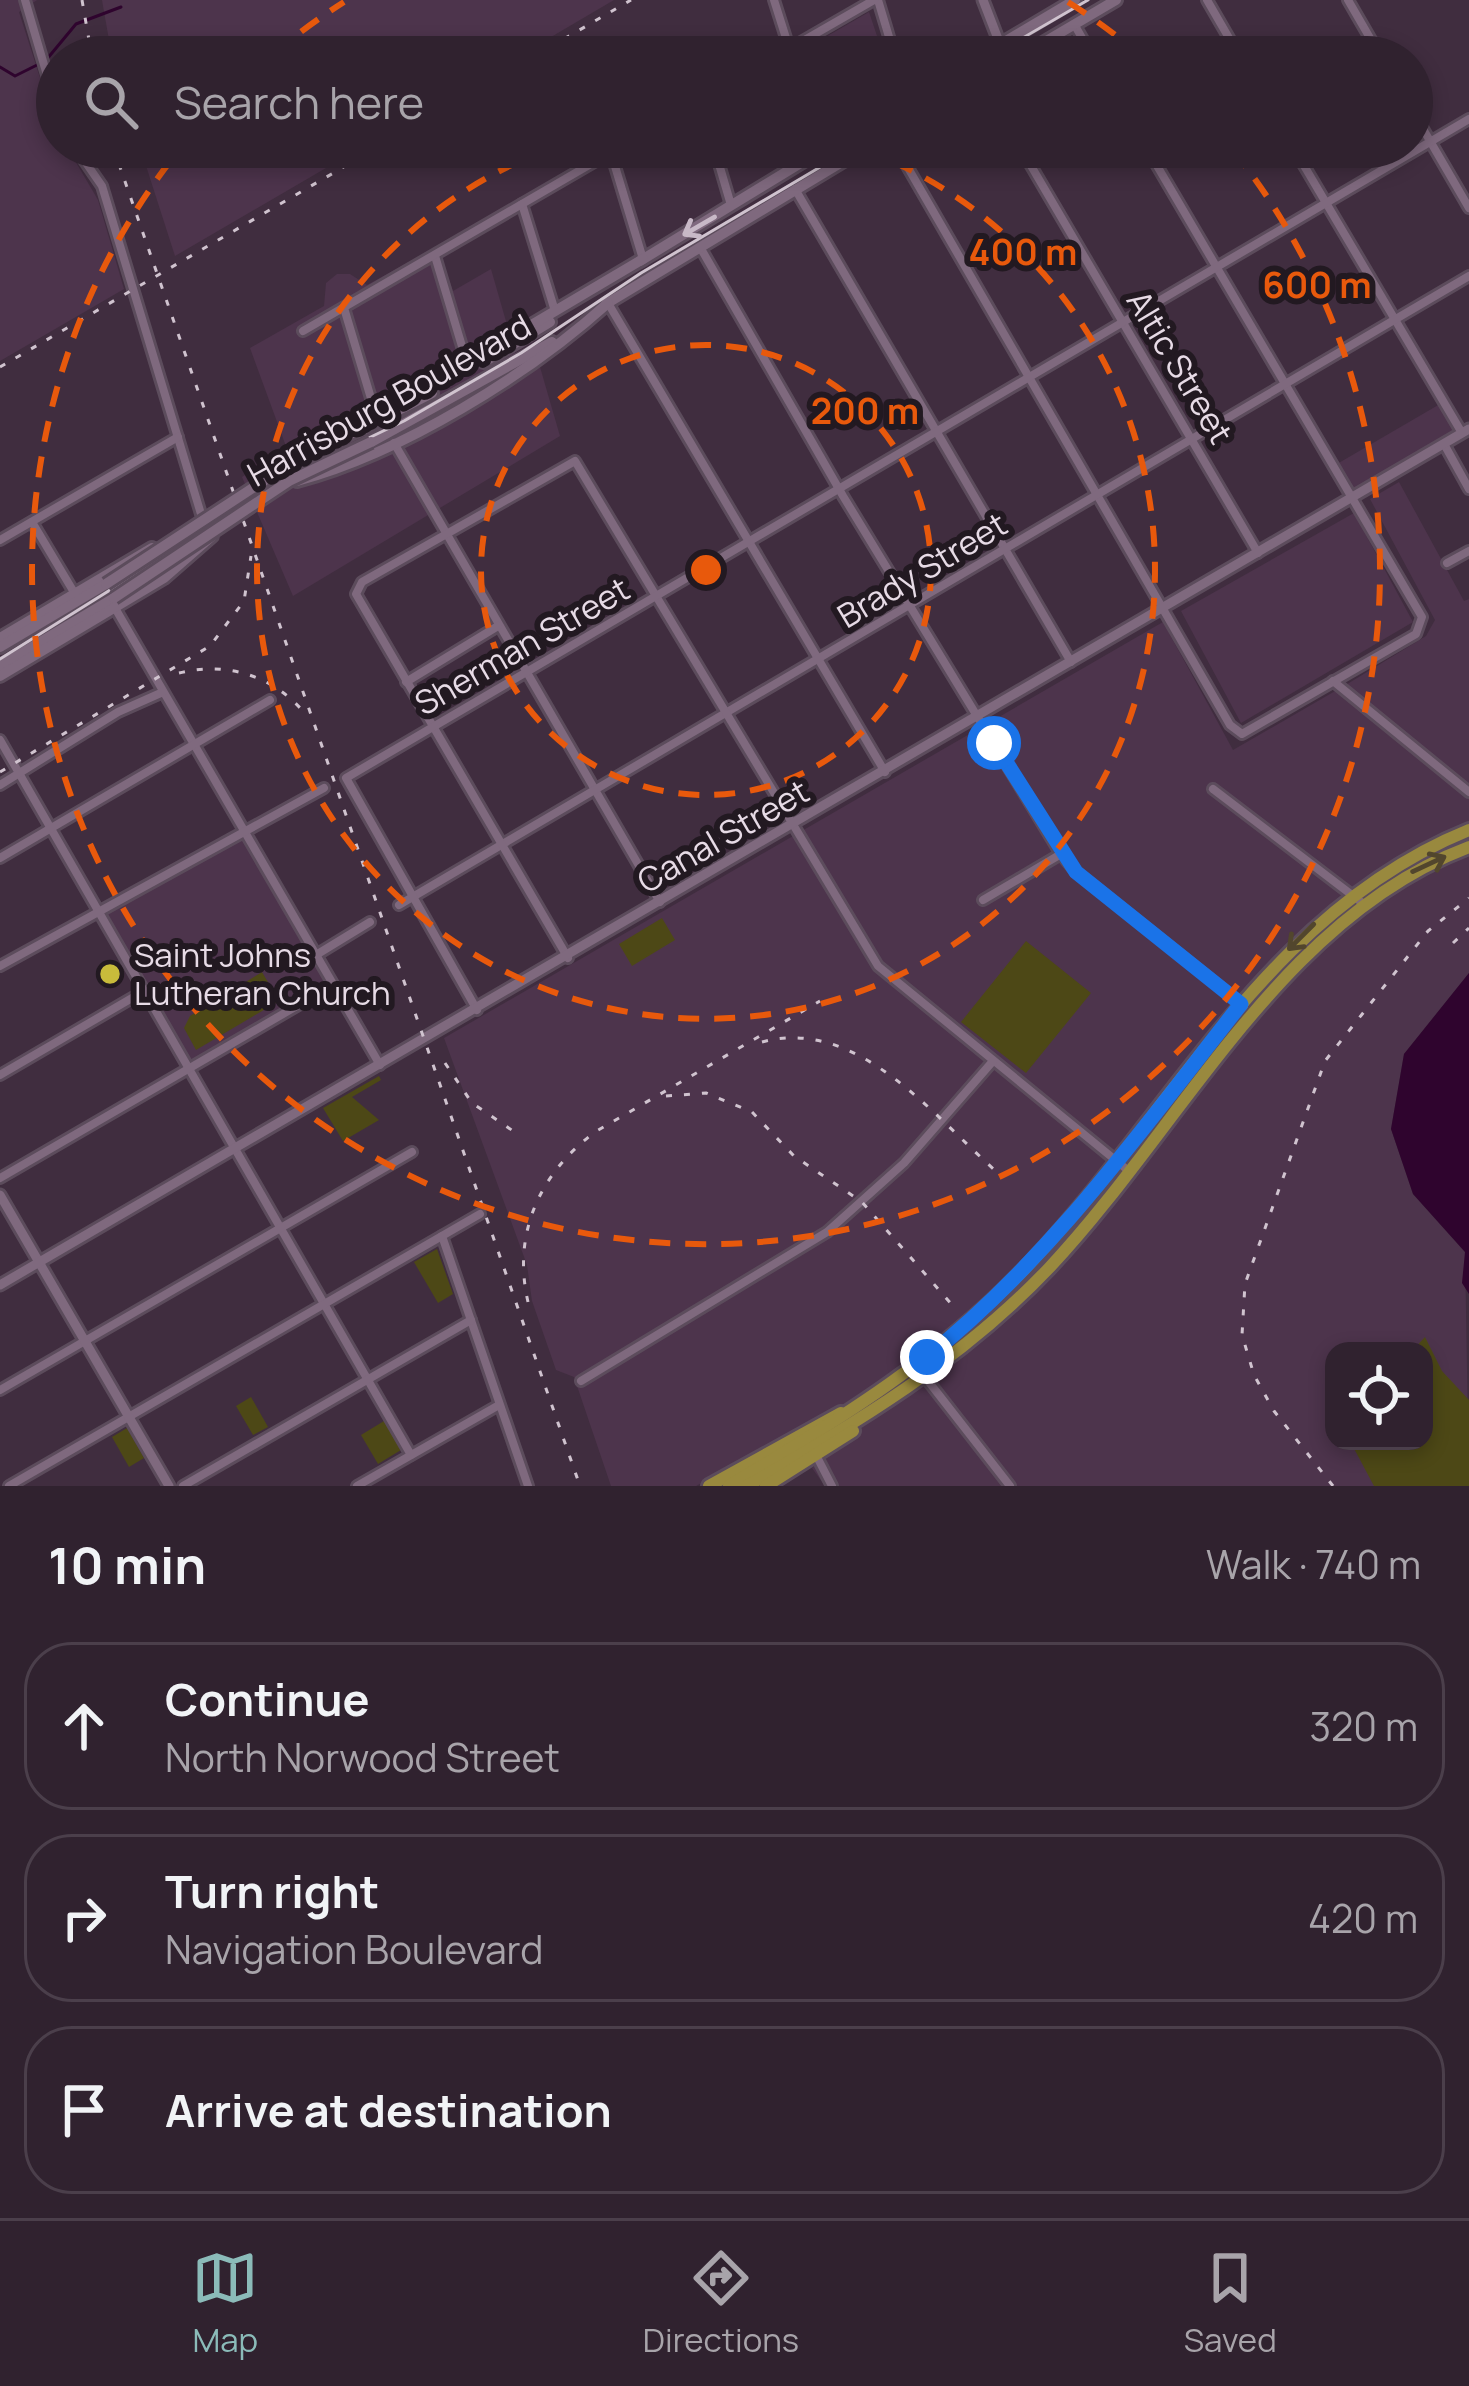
<!DOCTYPE html>
<meta charset="utf-8">
<style>
:root{--surface:#30222f;--page:#3c2f3b;--text:#f1f3f6;--muted:#a8a4aa;--line:#4b3f4b;--accent:#8bbbb9}
body{margin:0;font-family:Manrope,sans-serif;background:var(--page);color:var(--text)}
.controls{position:absolute;right:36px;bottom:36px;display:grid;overflow:hidden;border-radius:24px;box-shadow:0 6px 18px #0003}
.controls button{width:108px;height:108px;display:grid;place-items:center;padding:0;border:0;border-bottom:3px solid var(--line);background:var(--surface);color:var(--text);font:60px sans-serif}
.stop{position:absolute;width:36px;height:36px;margin:-27px;border:9px solid #1a73e8;border-radius:50%;background:#fff}
.stop.end{background:#1a73e8;border-color:#fff;box-shadow:0 3px 12px #0008}
.list{margin:0;padding:0;list-style:none}
h2{display:flex;justify-content:space-between;align-items:center;height:156px;margin:0;padding:0 48px;font-size:51px}
h2 small{font-size:39px;font-weight:400;color:var(--muted)}
.list li{display:grid;grid-template-columns:78px 1fr auto;gap:36px;align-items:center;box-sizing:border-box;height:168px;margin:0 24px 24px;padding:0 24px;border:3px solid var(--line);border-radius:48px}
.list b{display:block;font-size:45px;white-space:nowrap}
.list p{margin:0;font-size:39px;white-space:nowrap;color:var(--muted)}
.list em{font-size:39px;font-style:normal;color:var(--muted)}
.icon{flex:none;width:66px;height:66px;fill:none;stroke:currentColor;stroke-width:2;stroke-linecap:round;stroke-linejoin:round}
.map{position:relative;flex:none;width:1469px;height:1486px;overflow:hidden}
.search{position:absolute;background:var(--surface);box-shadow:0 6px 18px #0003;left:36px;right:36px;top:36px;height:132px;display:flex;align-items:center;gap:30px;box-sizing:border-box;padding:0 42px;border-radius:66px;color:var(--muted);font-size:45px}
.sheet{height:732px;background:var(--surface)}
nav{display:flex;justify-content:space-around;align-items:center;box-sizing:border-box;height:168px;border-top:3px solid var(--line);background:var(--surface);font-size:33px;color:var(--muted)}
nav a{display:grid;justify-items:center;gap:6px}
nav .on{color:var(--accent)}
.map>svg:first-child{display:block}
</style>
<div class="map">
<svg width="1469" height="1486" viewBox="0 0 1469 1486">
<rect width="100%" height="100%" fill="#402d3f"/>
<g fill="#4d344c" fill-rule="evenodd">
<path d="M0 0H37L19 12 57 131V147H67L98 200 124 289 0 361Z"/>
<path d="M102 0H614L517 57H112Z"/>
<path d="M869 12 884 57H800L798 53Z"/>
<path d="M140 147H362L175 256Z"/>
<path d="M438 246 453 291 491 269 522 377 540 367 560 436 293 596 242 477 287 449 250 348 324 306 326 283 337 274H350L367 285Z"/>
<path d="M1440 404 1456 431 1352 491 1337 464Z"/>
<path d="M1399 482 1464 601 1469 599V973L1404 1054 1391 1129 1413 1194 1465 1252 1469 1486H825L812 1468 824 1461 807 1425 696 1486H611L574 1377 556 1370 532 1301 527 1265 444 1038 1163 622 1233 750 1349 683 1426 636 1435 620 1370 499ZM1334 1351H1424V1441H1334Z"/>
<path d="M1354 513 1413 622 1241 723 1181 611Z"/>
<path d="M241 836 328 982 190 1062 105 910Z"/>
</g>
<g fill="#4d4816">
<path d="M662 918 675 940 632 966 619 944Z"/>
<path d="M1026 941 1091 993 1026 1073 961 1022Z"/>
<path d="M262 972 279 1001 196 1050 184 1028 190 1016Z"/>
<path d="M379 1076 381 1080 352 1097 379 1120 343 1141 323 1108Z"/>
<path d="M437 1249 453 1294 438 1303 414 1262Z"/>
<path d="M1425 1337 1442 1371 1469 1400V1486H1374L1350 1441H1424V1351H1412Z"/>
<path d="M251 1397 268 1427 253 1435 236 1406Z"/>
<path d="M384 1421 401 1450 378 1464 361 1435Z"/>
<path d="M127 1428 144 1458 129 1467 112 1437Z"/>
</g>
<path fill="#2f042e" d="M1469 973V1294L1462 1283 1465 1252 1413 1194 1391 1129 1404 1054Z"/>
<g fill="none" stroke-linecap="round" stroke-linejoin="round">
<g stroke="#2f042e" stroke-width="3">
<path d="M47 59 76 24 121 7"/>
<path d="M0 67 15 76 39 64"/>
</g>
<g stroke="#5c4c5c" stroke-width="14">
<g id="minor">
<path d="M25 0 57 109"/>
<path d="M774 0 792 57"/>
<path d="M878 0 895 57"/>
<path d="M1207 0 1240 57"/>
<path d="M1348 0 1381 57"/>
<path d="M1074 24 1093 57"/>
<path d="M775 57 874 0"/>
<path d="M1412 110 1469 208"/>
<path d="M75 147 102 186 204 524"/>
<path d="M714 147 731 205"/>
<path d="M896 147 1230 725 1242 734 1416 634 1422 617 1146 147"/>
<path d="M1020 147 1258 553"/>
<path d="M1293 147 1462 433"/>
<path d="M611 153 643 259"/>
<path d="M795 189 1071 662"/>
<path d="M522 204 555 311"/>
<path d="M700 247 843 496 1061 854 1076 872 1244 1006"/>
<path d="M435 256 467 363"/>
<path d="M608 303 885 772"/>
<path d="M344 308 376 415"/>
<path d="M303 331 620 147"/>
<path d="M394 443 660 902"/>
<path d="M1444 444 1469 489"/>
<path d="M32 522 75 594"/>
<path d="M0 540 178 437"/>
<path d="M1447 563 1469 551"/>
<path d="M115 608 380 1065"/>
<path d="M1333 681 1469 792"/>
<path d="M406 682 498 626"/>
<path d="M0 740 411 1455"/>
<path d="M0 785 118 712 163 692"/>
<path d="M1213 789 1365 905"/>
<path d="M0 858 270 700"/>
<path d="M983 900 1061 854"/>
<path d="M399 905 1469 276"/>
<path d="M316 955 370 922"/>
<path d="M568 958 356 594 362 582 575 461 878 966 1130 1172"/>
<path d="M0 966 324 788"/>
<path d="M477 1010 346 778 1469 119"/>
<path d="M0 1075 144 991"/>
<path d="M0 1178 333 985"/>
<path d="M442 1236 528 1486"/>
<path d="M925 1377 1010 1486"/>
<path d="M581 1381 827 1232 904 1163 993 1061"/>
<path d="M0 1390 412 1152"/>
<path d="M817 1457 832 1486"/>
<path d="M9 1486 480 1214"/>
<path d="M183 1486 471 1320"/>
<path d="M357 1486 499 1405"/>
</g>
</g>
<g stroke="#5c4c5c" stroke-width="15">
<g id="tertiary">
<path d="M983 0 1005 57"/>
<path d="M0 1195 169 1486"/>
<path d="M0 1285 1469 429"/>
</g>
</g>
<g stroke="#5c4c5c" stroke-width="16">
<g id="secondary">
<path d="M979 57 1075 0"/>
<path d="M1019 57 1116 0"/>
<path d="M640 261 827 147"/>
<path d="M606 304 867 147"/>
<path d="M484 362 550 322"/>
<path d="M363 428 432 393"/>
<path d="M371 442 552 342"/>
<path d="M297 481C402 453 528 375 608 303"/>
<path d="M217 517 257 493 307 445 391 408 643 259"/>
<path d="M0 638 152 548"/>
<path d="M0 647 106 584"/>
<path d="M0 666 114 598"/>
<path d="M0 676 164 578 212 536"/>
</g>
</g>
<g stroke="#5c4c5c" stroke-width="18">
<g id="primary">
<path d="M709 1486 841 1413"/>
<path d="M729 1486C839 1420 946 1354 1034 1259 1175 1109 1270 910 1469 830"/>
<path d="M747 1486C857 1422 961 1361 1049 1268 1181 1128 1281 917 1469 847"/>
<path d="M766 1486 853 1431"/>
</g>
</g>
<use href="#minor" stroke="#7f697e" stroke-width="8"/>
<use href="#tertiary" stroke="#7f697e" stroke-width="9"/>
<use href="#secondary" stroke="#7f697e" stroke-width="10"/>
<use href="#primary" stroke="#99893e" stroke-width="12"/>
<g stroke="#d0c3cf" stroke-width="3">
<path d="M990 57 1088 0"/>
<path d="M0 659 300 471 404 421 521 353 641 273 854 147"/>
</g>
<g stroke="#d0c3cf" stroke-width="3" stroke-dasharray="6 12" stroke-linecap="butt">
<path d="M82 0 92 57"/>
<path d="M533 57 631 0"/>
<path d="M113 147 580 1486"/>
<path d="M0 367 378 147"/>
<path d="M179 673C228 661 275 676 307 716"/>
<path d="M0 772 210 646 244 601 251 556"/>
<path d="M1453 943 1469 928"/>
<path d="M762 1042C858 1016 934 1117 998 1173"/>
<path d="M445 1063 472 1103 519 1135"/>
<path d="M666 1096 706 1093 752 1112 794 1156 862 1202 954 1307"/>
<path d="M528 1302C512 1233 540 1173 595 1132L820 1001"/>
<path d="M1333 1486 1274 1411 1254 1375 1242 1335 1245 1284 1325 1061 1428 931 1469 898"/>
</g>
<g stroke="#5c4c5c" stroke-width="16" stroke-linecap="butt">
<g id="secondary-bridge">
<path d="M106 584 294 461 363 428"/>
<path d="M114 598 289 481 371 442"/>
</g>
</g>
<use href="#secondary-bridge" stroke="#7f697e" stroke-width="10"/>
</g>
<defs><path id="oneway-shaft" d="M-6 0H5M1.5-3L5.5 0L1.5 3" fill="none" stroke-width="1.6" stroke-linecap="round" stroke-linejoin="round" transform="scale(3)"/></defs>
<use stroke="#c8b9c7" href="#oneway-shaft" transform="translate(699 226) rotate(150)"/>
<g stroke="#52462d">
<use href="#oneway-shaft" transform="translate(1429 864) rotate(-25)"/>
<use href="#oneway-shaft" transform="translate(1301 937) rotate(135)"/>
</g>
<g fill="none" stroke-linecap="round" stroke-linejoin="round">
<path stroke="#1a73e8" stroke-width="15" d="M927 1357C1051 1258 1143 1128 1241 1004L1076 872 994 743"/>
</g>
<g fill="none" stroke="#e8590c" stroke-width="6" stroke-dasharray="21 15">
<circle cx="706" cy="570" r="225"/>
<path d="M860 148A449 449 0 1 1 552 148"/>
<path d="M273 54A674 674 0 0 1 344 2M1068 2A674 674 0 0 1 1139 54M1233 150A674 674 0 1 1 179 150"/>
</g>
<circle fill="#c8bb3b" stroke="#221921" stroke-width="4.5" cx="110" cy="974" r="12"/>
<g text-anchor="middle" stroke-width="12" stroke-linejoin="round" paint-order="stroke">
<g font-size="33" fill="#e7dbe6" stroke="#221921">
<text transform="translate(1180 367) rotate(59)" y="12">Altic Street</text>
<text transform="translate(389 400) rotate(-29)" y="12">Harrisburg Boulevard</text>
<text transform="translate(922 570) rotate(-31)" y="12">Brady Street</text>
<text transform="translate(522 646) rotate(-30)" y="12">Sherman Street</text>
<text transform="translate(723 836) rotate(-30)" y="12">Canal Street</text>
</g>
<g font-size="33" fill="#e7dbe6" stroke="#221921" text-anchor="start">
<text x="134" y="967">Saint Johns<tspan x="134" dy="38">Lutheran Church</tspan></text>
</g>
</g>
<circle cx="706" cy="570" r="18" fill="#e8590c" stroke="#221921" stroke-width="6"/>
<g font-size="36" text-anchor="middle" font-weight="bold" fill="#e8590c" stroke="#221921" stroke-width="12" stroke-linejoin="round" paint-order="stroke">
<text x="1023" y="265">400 m</text>
<text x="1317" y="298">600 m</text>
<text x="865" y="424">200 m</text>
</g>
</svg>
<div class="controls">
<button><svg class="icon" aria-label="locate" viewBox="0 0 24 24"><circle cx="12" cy="12" r="6"/><path d="M12 2v4M12 18v4M2 12h4M18 12h4"/></svg></button>
</div>
<div class="stop" style="left:994px;top:743px"></div>
<div class="stop end" style="left:927px;top:1357px"></div>
<div class="search"><svg class="icon" aria-label="search" viewBox="0 0 24 24"><circle cx="10" cy="10" r="6"/><path d="M15 15l6 6"/></svg>Search here</div>
</div>
<section class="sheet">
<h2>10 min<small>Walk · 740 m</small></h2>
<ul class="list">
<li><svg class="icon" aria-label="ahead" viewBox="0 0 24 24"><path d="M12 20V5M6 11l6-6 6 6"/></svg><div><b>Continue</b><p>North Norwood Street</p></div><em>320 m</em></li>
<li><svg class="icon" aria-label="right" viewBox="0 0 24 24"><path d="M7 20v-9h11M14 6l5 5-5 5"/></svg><div><b>Turn right</b><p>Navigation Boulevard</p></div><em>420 m</em></li>
<li><svg class="icon" aria-label="arrive" viewBox="0 0 24 24"><path d="M6 21V4h12l-3 4 3 4H6"/></svg><div><b>Arrive at destination</b></div></li>
</ul>
</section>
<nav>
<a class="on"><svg class="icon" aria-label="map" viewBox="0 0 24 24"><path d="M3 6l6-2 6 2 6-2v14l-6 2-6-2-6 2zM9 4v14M15 6v14"/></svg>Map</a>
<a><svg class="icon" aria-label="directions" viewBox="0 0 24 24"><path d="M12 3l9 9-9 9-9-9zM9 14v-3h6M13 9l2 2-2 2"/></svg>Directions</a>
<a><svg class="icon" aria-label="saved" viewBox="0 0 24 24"><path d="M7 4h10v16l-5-4-5 4z"/></svg>Saved</a>
</nav>
